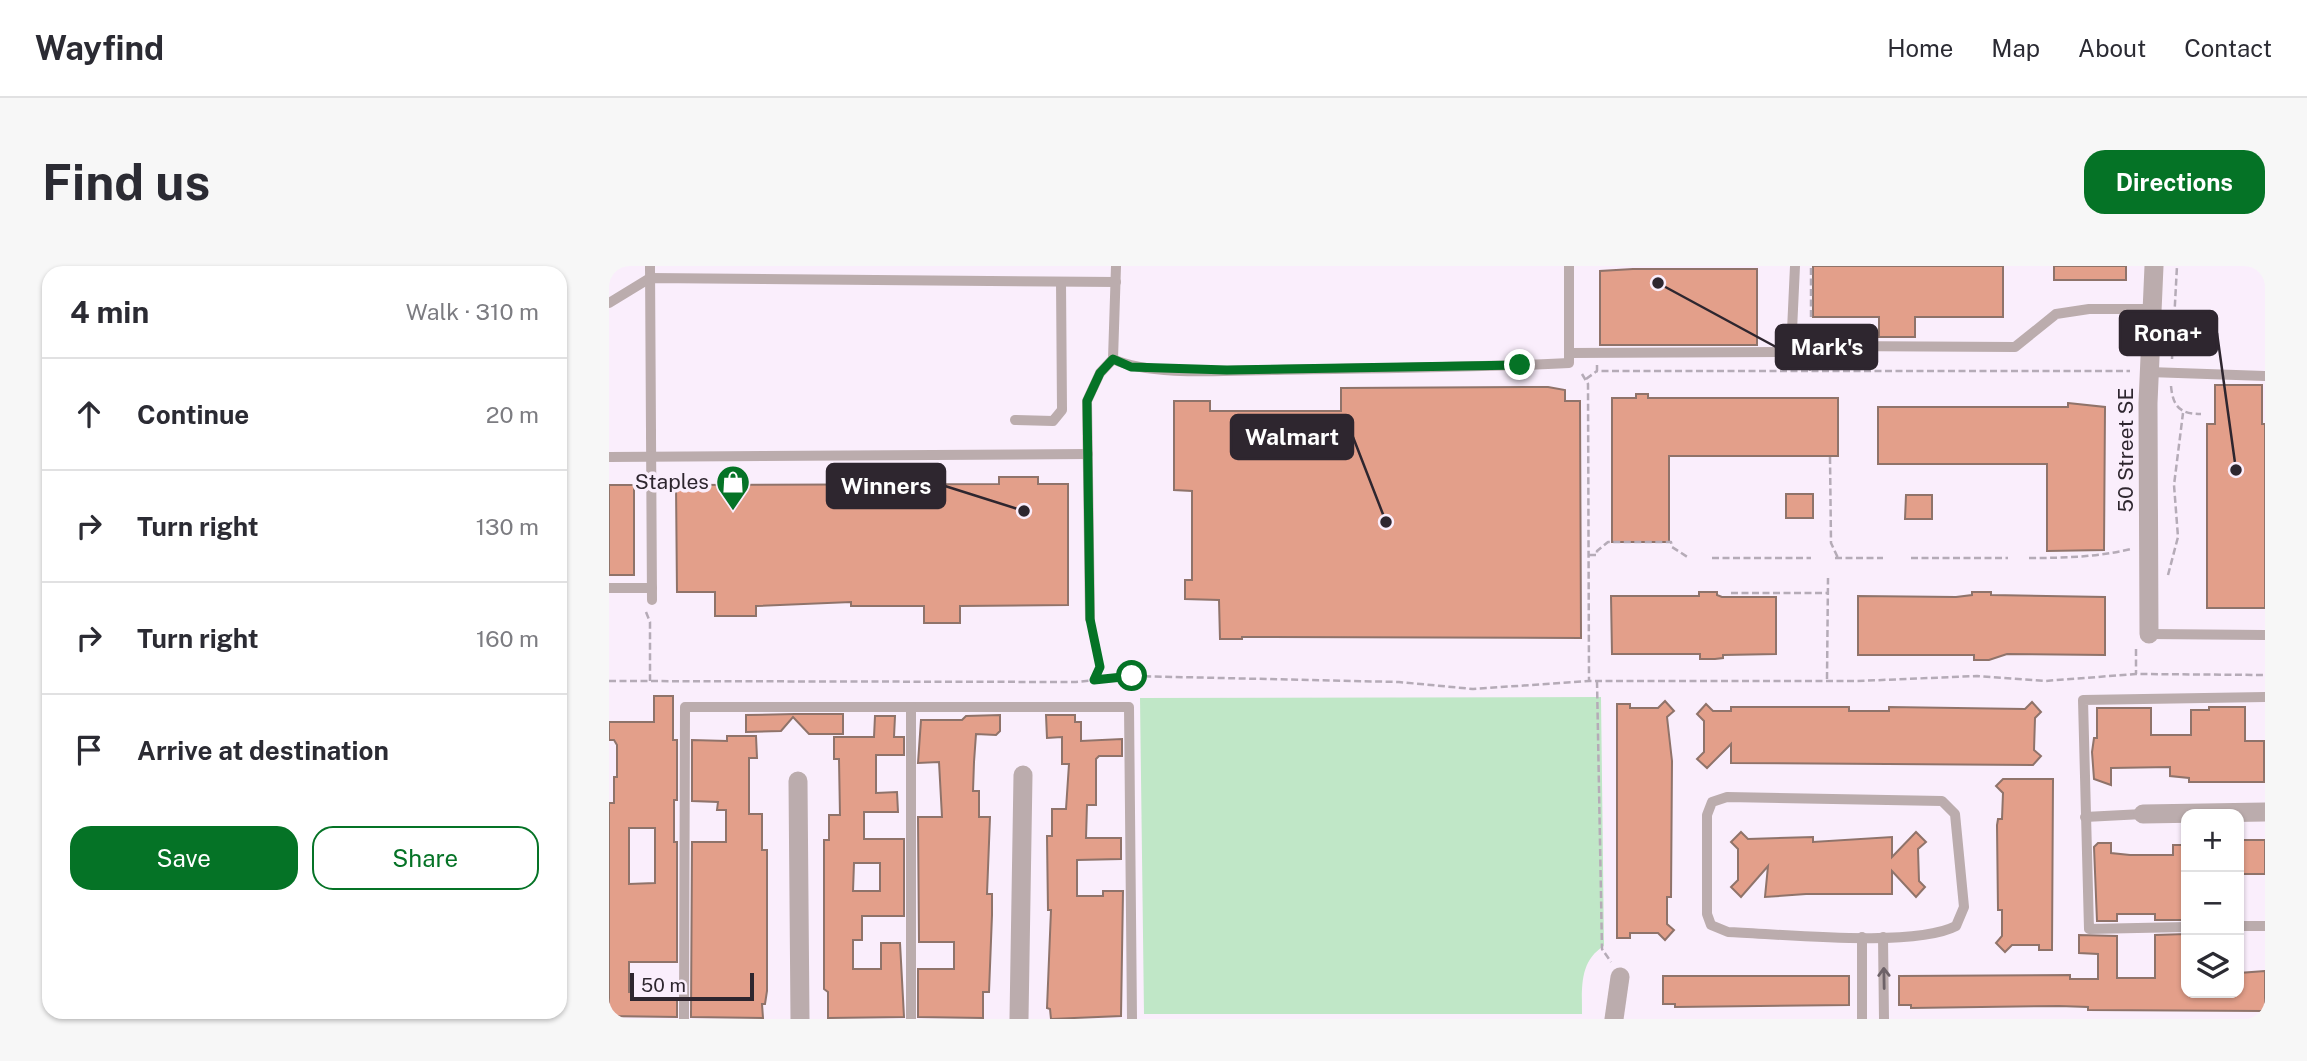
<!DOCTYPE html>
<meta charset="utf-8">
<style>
:root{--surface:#fff;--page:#f7f7f7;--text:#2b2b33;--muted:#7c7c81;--line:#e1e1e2;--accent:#057326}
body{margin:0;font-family:"Public Sans",sans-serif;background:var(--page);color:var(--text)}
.controls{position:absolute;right:21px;bottom:21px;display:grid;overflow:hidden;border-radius:14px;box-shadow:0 2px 5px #0004}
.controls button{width:63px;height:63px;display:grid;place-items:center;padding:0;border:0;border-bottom:2px solid var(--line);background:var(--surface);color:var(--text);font:35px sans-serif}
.scale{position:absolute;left:21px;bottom:18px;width:124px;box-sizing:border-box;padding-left:7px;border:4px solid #2e262f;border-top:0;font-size:19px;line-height:24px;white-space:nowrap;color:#2e262f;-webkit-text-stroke:5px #faeefc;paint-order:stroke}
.stop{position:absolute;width:21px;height:21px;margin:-16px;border:5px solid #057326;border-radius:50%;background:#fff}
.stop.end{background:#057326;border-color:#fff;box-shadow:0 2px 7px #0008}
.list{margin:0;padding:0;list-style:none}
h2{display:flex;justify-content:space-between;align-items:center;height:91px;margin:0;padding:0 28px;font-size:30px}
h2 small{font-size:23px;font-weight:400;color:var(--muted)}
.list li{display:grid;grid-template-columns:46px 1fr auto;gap:21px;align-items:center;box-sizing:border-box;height:112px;padding:0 28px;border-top:2px solid var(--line)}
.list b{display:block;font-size:26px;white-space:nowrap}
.list em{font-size:23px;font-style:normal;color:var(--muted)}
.actions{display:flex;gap:14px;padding:21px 28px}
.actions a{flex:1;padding:16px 0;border:2px solid var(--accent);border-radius:21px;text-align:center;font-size:24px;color:var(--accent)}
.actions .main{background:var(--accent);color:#fff}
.icon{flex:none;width:38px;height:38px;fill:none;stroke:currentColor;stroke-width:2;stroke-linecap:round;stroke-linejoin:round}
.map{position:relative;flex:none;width:1656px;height:753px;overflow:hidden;border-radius:21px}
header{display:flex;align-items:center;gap:42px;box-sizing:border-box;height:98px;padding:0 35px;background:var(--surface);border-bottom:2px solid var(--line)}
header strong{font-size:33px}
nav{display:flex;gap:38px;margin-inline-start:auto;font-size:24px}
.intro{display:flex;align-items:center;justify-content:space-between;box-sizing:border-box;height:168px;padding:0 42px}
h1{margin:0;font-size:49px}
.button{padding:18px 32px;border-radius:21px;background:var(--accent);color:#fff;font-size:24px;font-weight:700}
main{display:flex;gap:42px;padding:0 42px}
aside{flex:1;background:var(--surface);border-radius:21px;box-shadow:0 2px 5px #0004}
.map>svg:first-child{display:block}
</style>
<header>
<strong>Wayfind</strong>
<nav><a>Home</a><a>Map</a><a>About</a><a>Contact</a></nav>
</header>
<div class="intro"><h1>Find us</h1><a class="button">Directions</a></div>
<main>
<aside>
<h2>4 min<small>Walk · 310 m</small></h2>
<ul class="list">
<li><svg class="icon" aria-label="ahead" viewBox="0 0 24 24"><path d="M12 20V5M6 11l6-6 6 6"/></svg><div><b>Continue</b></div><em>20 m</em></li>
<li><svg class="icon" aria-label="right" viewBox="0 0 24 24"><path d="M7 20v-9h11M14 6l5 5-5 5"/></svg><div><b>Turn right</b></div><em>130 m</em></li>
<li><svg class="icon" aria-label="right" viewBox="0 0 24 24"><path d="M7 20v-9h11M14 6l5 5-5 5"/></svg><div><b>Turn right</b></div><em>160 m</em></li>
<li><svg class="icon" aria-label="arrive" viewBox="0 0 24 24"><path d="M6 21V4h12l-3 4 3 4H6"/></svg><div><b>Arrive at destination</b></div></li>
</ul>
<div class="actions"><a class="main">Save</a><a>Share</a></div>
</aside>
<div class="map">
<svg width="1656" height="753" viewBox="0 0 1656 753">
<rect width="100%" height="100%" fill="#faeefc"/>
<path fill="#c0e7c7" d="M992 431 995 680C970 695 973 722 973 748H535L531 432Z"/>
<g fill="#e39f8a" stroke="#8f736a" stroke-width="2" fill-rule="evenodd">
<path d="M1204 0H1394V51H1306V71H1270V51H1204Z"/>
<rect x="1445" y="0" width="72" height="14"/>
<path d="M1024 3H1148V79H991V5Z"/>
<path d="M1606 119H1653V158H1656V342H1598V158H1606Z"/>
<path d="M939 121 956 124V135H971L972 372 633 371V373H611L610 334 576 333V314H583V225L565 224V135H601V145H732V122Z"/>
<path d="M1027 128H1039V132H1229V190H1060V276H1003V132H1027Z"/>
<path d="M1459 137 1496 141 1495 284 1438 285V198H1269V141H1459Z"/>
<path d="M390 211H429V218H459V339L351 340V357H315V340H242V336L147 340V350H106V326H68L67 219 390 218Z"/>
<rect x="0" y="219" width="25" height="90"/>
<rect x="1177" y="228" width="27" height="24"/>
<path d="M1297 229H1323V253H1296Z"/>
<path d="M1090 326H1108V329L1113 331H1167V388L1114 389V392L1106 393H1091V388H1003L1002 330H1090Z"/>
<path d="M1363 326H1382V329L1496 331V389L1398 388 1380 394H1365V389H1249V330L1347 331 1363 329Z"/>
<path d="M45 430H64V474H68V534H65V576H68V696H20V726H23V733H68V751L0 750V537H5V511H8V479L5 474H0V456H45ZM20 562H46V617L20 618Z"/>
<path d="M1056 435 1065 445 1058 451 1063 495 1062 631H1058V658L1065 664 1056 674 1049 667H1021V672H1008V438H1021V442H1049Z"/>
<path d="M1423 436 1432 446 1426 452 1425 484 1432 490 1424 499 1122 497V478L1098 502 1088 493 1095 486V455L1088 448 1097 438 1104 445H1122V441H1240V445H1280V441L1416 443Z"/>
<path d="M1600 441H1636V475H1655V516H1580V512L1561 510V501L1502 502V519L1485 513 1483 486 1485 472H1488V442H1542V469H1582V444H1600Z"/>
<path d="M186 448H234V468H200L184 451 172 465 137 466V449Z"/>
<path d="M391 449V465L387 469 367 468 365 496 364 525H370V551H381L378 628H383V649L380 726H374V752L309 751V703H345V676H310L309 551H333L330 496 309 497 312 454H353L357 450Z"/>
<path d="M437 449H466V456H472V475L513 473V490H490L487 493V539H478L477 572H512V593L468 594V630H494V625H514L512 750 442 753 441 743 438 742 442 644H439L438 570H443V543H457L460 498H453V471L438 472Z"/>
<path d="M266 450H286L285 471H295V489H267V527L288 526 289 546H255V573H295V650H253V674H244V703H272V677H291L295 751 219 752V726L215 723V574H220V549H231L230 493H225V471H265ZM245 597H271V625H244Z"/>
<path d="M118 470H147L148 492H140V548H153V584H158V725L156 738H153L154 752 82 751 83 576H117V544H108L109 536 83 535V474L118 475Z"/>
<path d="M1394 513H1444L1443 684H1430V679H1403L1396 686 1387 677 1393 670V644H1389L1388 559 1389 553H1393L1394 527 1387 520Z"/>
<path d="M1132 566 1139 573 1204 571V576L1283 571V591L1307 566 1317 576 1309 583 1310 615 1316 621 1307 631 1283 605V628H1197L1156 631 1159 600 1132 631 1122 621 1129 614V583L1122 576Z"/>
<rect x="1630" y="574" width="26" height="34"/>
<path d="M1489 577H1502V587L1521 589H1564V579H1577V654H1546V648H1508V655H1488L1485 581Z"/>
<path d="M1577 668V727H1630V707L1656 705V745L1479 744V741L1450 740 1302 742V739H1290V710L1461 709V713H1489V688L1470 687V669L1508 670V712H1546V669Z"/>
<path d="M1054 710H1240V739L1066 741V738H1054Z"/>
</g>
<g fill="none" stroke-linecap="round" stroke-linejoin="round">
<g stroke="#b5abb7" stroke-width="2.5" stroke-dasharray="7 3.5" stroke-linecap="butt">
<path d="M1202 51V0"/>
<path d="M1563 93 1568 0"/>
<path d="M988 99V105H1521"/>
<path d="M1201 105V85"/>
<path d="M973 108 979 118 980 415"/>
<path d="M977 113 988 105"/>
<path d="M1562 120C1564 141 1571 148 1592 148"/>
<path d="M1221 191 1222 277 1229 292"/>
<path d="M980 289H988V285L999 276H1062L1063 281 1080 292"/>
<path d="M1103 292H1202"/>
<path d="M1226 292H1274"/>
<path d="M1302 292H1399"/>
<path d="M1420 292C1456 292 1488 291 1522 283"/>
<path d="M1559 309 1569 271 1565 219 1574 147"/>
<path d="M1122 327H1219"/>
<path d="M37 346 41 356V415"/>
<path d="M484 367 491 401 485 414"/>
<path d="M1527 383V408"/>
<path d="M1218 413 1219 312"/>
<path d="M0 415 467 416 523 410 790 416 864 423 980 415H1249L1368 410 1436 415 1527 408 1656 409"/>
<path d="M988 415 993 683 1002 696"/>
</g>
<g stroke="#bbacad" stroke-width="10">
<path d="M41 0 43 334"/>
<path d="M0 37 41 12 507 16"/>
<path d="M1182 70H1202L1224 80 1406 81 1447 48 1480 43H1543"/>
<path d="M960 87 1182 86 1186 0"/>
<path d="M504 93C541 111 625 104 668 104 765 102 863 102 960 97V0"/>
<path d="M1540 106 1656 110"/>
<path d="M406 154 444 155 453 144 452 16"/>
<path d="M0 191 479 188"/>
<path d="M0 322H43"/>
<path d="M481 353 478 135 491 107 504 93 507 0"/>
<path d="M1540 368 1656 369"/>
<path d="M1118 531 1333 535 1346 548 1355 641 1347 660C1305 682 1172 668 1119 666L1102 659 1098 648V549L1103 536Z"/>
<path d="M1476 551 1534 548"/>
<path d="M1630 660H1656"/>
<path d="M1577 661 1480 663 1474 434 1656 431"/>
<path d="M1274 671 1275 753"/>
<path d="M75 753 76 441H520L523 753"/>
<path d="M302 753V441"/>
<path d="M1253 753V671"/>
</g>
<g stroke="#bbacad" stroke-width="19">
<path d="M1540 368 1539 137 1545 0"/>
<path d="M189 515 191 753"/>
<path d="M1534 548 1656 546"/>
<path d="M410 753 414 509"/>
<path d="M1005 753 1011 711"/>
</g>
</g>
<defs><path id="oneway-shaft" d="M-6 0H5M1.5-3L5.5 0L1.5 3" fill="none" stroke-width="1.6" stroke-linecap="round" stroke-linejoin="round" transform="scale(1.75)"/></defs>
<use stroke="#6d6268" href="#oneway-shaft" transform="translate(1275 712) rotate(-91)"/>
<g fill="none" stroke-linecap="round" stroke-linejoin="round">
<path stroke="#057326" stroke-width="9" d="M523 410 485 414 491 401 481 353 478 135 491 107 504 93 522 101 618 104 911 99"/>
</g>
<defs>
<g id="shop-pin" transform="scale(1.75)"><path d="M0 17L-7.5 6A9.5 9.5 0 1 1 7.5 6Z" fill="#057326" stroke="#faeefc"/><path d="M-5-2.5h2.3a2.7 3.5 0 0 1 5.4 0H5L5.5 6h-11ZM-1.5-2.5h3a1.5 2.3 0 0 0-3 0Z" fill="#fff"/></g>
</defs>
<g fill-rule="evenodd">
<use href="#shop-pin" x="124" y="216"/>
</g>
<g text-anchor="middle" stroke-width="7" stroke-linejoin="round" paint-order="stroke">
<g font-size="21" fill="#2e262f" stroke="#faeefc">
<text transform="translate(1517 184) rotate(-90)" y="7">50 Street SE</text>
</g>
<g font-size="21" fill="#2e262f" stroke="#faeefc" text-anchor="end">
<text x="100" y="223">Staples</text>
</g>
</g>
<path fill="none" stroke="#2e262f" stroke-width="2.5" d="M1627 204L1608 67M1049 17L1167 81M777 256L744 171M415 245L336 220"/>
<g fill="#2e262f" stroke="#faeefc" stroke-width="2.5">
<circle cx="1627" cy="204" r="7"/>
<circle cx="1049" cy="17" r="7"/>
<circle cx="777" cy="256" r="7"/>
<circle cx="415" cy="245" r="7"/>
</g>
<g fill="#2e262f" stroke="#2e262f" stroke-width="2.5">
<rect x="1511" y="45" width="97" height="44" rx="7"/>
<rect x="1167" y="59" width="101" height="44" rx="7"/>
<rect x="622" y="149" width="122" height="44" rx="7"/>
<rect x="218" y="198" width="118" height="44" rx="7"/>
</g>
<g font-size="23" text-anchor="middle" font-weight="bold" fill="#fff">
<text x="1559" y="75">Rona+</text>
<text x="1218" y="89">Mark's</text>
<text x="683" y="179">Walmart</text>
<text x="277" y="228">Winners</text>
</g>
</svg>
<div class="controls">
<button>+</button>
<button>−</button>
<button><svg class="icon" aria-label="layers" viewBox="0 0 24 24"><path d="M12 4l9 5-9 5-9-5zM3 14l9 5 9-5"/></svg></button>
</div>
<div class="scale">50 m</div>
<div class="stop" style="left:523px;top:410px"></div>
<div class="stop end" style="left:911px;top:99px"></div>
</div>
</main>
